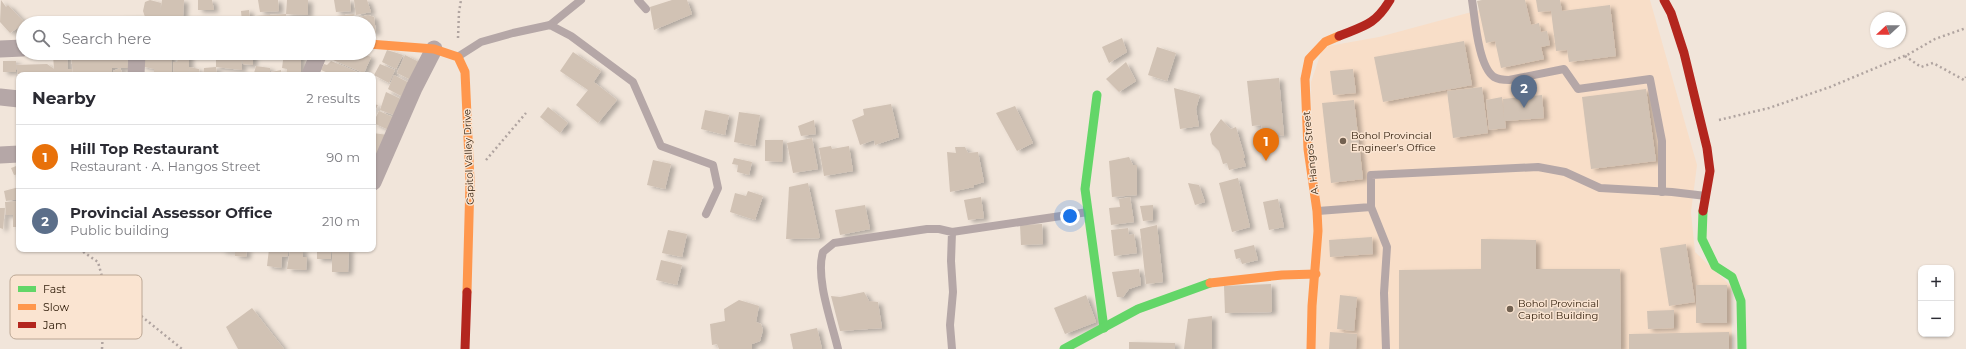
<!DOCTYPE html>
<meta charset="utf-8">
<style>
:root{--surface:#fff;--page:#f2f2f3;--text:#2b2b33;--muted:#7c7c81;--line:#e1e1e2;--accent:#d93025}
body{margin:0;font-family:Montserrat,sans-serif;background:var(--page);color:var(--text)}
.controls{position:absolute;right:12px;bottom:12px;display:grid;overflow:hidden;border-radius:8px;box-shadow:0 1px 3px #0004}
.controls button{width:36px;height:36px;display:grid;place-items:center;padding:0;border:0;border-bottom:1px solid var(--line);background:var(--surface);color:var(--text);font:20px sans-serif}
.compass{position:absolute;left:1870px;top:12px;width:36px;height:36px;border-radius:50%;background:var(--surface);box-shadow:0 1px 3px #0004;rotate:249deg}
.you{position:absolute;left:1070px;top:216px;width:14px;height:14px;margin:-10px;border:3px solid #fff;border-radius:50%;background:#1a73e8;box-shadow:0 0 0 6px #1a73e833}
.badge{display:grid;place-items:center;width:26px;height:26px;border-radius:50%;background:var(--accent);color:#fff;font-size:13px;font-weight:700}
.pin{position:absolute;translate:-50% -33px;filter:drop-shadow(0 1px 2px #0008)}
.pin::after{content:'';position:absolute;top:21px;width:14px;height:12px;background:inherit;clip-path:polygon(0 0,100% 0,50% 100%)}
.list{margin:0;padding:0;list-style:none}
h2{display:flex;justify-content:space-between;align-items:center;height:52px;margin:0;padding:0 16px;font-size:17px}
h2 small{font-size:13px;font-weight:400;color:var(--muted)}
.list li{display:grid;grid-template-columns:26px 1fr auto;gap:12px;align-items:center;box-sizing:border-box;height:64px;padding:0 16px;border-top:1px solid var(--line)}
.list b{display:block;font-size:15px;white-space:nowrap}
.list p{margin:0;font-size:13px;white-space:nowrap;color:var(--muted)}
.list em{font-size:13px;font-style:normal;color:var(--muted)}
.icon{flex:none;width:22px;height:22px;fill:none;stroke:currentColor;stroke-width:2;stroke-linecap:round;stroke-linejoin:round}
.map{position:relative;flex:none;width:1966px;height:349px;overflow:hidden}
.search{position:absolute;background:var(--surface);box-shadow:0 1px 3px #0004;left:16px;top:16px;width:360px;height:44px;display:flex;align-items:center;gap:10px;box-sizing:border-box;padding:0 14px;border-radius:22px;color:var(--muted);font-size:15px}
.panel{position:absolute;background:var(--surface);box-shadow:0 1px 3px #0004;left:16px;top:72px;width:360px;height:180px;border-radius:8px}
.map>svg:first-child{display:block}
</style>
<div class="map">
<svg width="1966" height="349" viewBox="0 0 1966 349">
<defs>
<filter id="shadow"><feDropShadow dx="4.5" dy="2.5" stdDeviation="2" flood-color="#0004"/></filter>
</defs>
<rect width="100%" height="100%" fill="#f1e5da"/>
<path fill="#f8dec8" d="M1516 0H1650L1697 165 1691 212 1695 252 1731 286 1732 349H1315L1311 82 1323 47 1379 37Z"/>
<g fill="#d1c2b4" filter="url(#shadow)">
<path d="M1 0 6 7 8 5 25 23 10 33 0 22Z"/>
<path d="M150 0 161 3 160 14 162 0H184L183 17H178V23H160V20H146L143 11 145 2Z"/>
<path d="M198 0H212L214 10H198Z"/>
<path d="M258 0H278L279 11 260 12Z"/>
<path d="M287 0H308V15L286 14V23H255L254 16 286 14Z"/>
<path d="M334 0H350L351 11 336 12Z"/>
<path d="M354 0H367L371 12 356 15Z"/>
<path d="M672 0H687L692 14 654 30 650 7Z"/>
<path d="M1482 0H1525L1531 25 1539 23 1541 32 1547 31 1550 45 1541 47 1544 59 1501 68 1495 41 1486 43 1477 1Z"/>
<path d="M1536 0H1560L1562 11 1610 5 1616 56 1569 62 1567 50 1556 51 1551 11 1538 12Z"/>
<path d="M249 10 250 22H242L241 11Z"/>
<path d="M354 14 353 23H336V16Z"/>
<path d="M368 15 374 17 376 33 369 32V23H356V18Z"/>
<path d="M142 16V23H119L118 17Z"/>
<path d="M195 17 211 18V23H195Z"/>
<path d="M1122 38 1127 52 1109 63 1102 47Z"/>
<path d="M1464 41 1472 85 1383 102 1374 57Z"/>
<path d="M1157 47 1176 53 1167 81 1148 75Z"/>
<path d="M387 50 403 55 396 69 382 62Z"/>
<path d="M573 52 601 71 591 86 594 82 617 100 598 123 576 105 588 90 560 71Z"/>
<path d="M83 53H127L128 68H112V75H73L71 54Z"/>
<path d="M142 53H171L172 75H154V69L141 66Z"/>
<path d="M216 53H227V55L241 53 242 70 216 67Z"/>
<path d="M241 53H253V65L243 64Z"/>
<path d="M284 53H301V75H286L287 69 282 68Z"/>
<path d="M336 53H361L371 57 364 73 333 60Z"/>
<path d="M67 54 68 69H72V75H18L16 65V72H3V61H16V65L47 64 54 69 53 55Z"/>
<path d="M179 54 189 55V67L199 69 200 75H190L189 67 188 75H174L173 62H177Z"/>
<path d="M405 55 421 63 413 81 397 73Z"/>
<path d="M331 61 346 67 363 75H333L321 70 324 64 327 65Z"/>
<path d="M1126 62 1136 81 1119 92 1106 79Z"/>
<path d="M380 64 395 70 389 83 374 75Z"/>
<path d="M256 66 270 68V75H247L254 73Z"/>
<path d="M216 67 217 75H203L204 68Z"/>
<path d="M120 68 123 75H114L113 71Z"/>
<path d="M1353 69 1356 93 1333 95 1330 71Z"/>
<path d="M281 70V75H271V72Z"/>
<path d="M394 75 411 84 405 98 388 89Z"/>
<path d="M1279 78 1284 136 1264 132 1261 125 1252 126 1247 81Z"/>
<path d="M1482 87 1488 133 1453 138 1447 91Z"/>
<path d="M1174 88 1200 95 1196 109 1199 126 1180 129Z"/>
<path d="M1646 89 1656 161 1591 169 1582 97Z"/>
<path d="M386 92 405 101 397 116 380 110Z"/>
<path d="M1542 95 1544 118 1505 121 1506 128 1489 130 1486 100 1502 97 1504 118 1503 99Z"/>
<path d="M1354 100 1363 179 1331 183 1322 103Z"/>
<path d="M373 104 378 105 373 115Z"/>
<path d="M891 104 899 137 875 145 874 140 860 145 852 120 864 115 863 109Z"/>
<path d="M1015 106 1033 143 1017 151 996 113Z"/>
<path d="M548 107 568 123 560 133 540 117Z"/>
<path d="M705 110 729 115 725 135 701 129Z"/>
<path d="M379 111 395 118 389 130 373 123Z"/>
<path d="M739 112 760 115 755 146 734 142Z"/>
<path d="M1221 119 1231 129 1236 127 1245 158H1243L1246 166 1229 170 1227 163 1223 164 1219 151 1212 144 1210 134Z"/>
<path d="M814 120 816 134 801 136 798 126Z"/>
<path d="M373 133 388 135 373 171Z"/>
<path d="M812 138 818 169 793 173 787 143Z"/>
<path d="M765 140H783L782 162 765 161Z"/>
<path d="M831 146 832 149 849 146 853 171 824 176 819 148Z"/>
<path d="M955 147H965L968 153 978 152 984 182 974 185V187L950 192 947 152 956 153Z"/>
<path d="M1129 157 1133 165H1137V195L1112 197 1109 161Z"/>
<path d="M734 158 752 162 749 175 737 172 738 165 732 164Z"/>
<path d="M653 160 671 164 665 189 647 185Z"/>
<path d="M19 165V174L14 175 11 168Z"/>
<path d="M1238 178 1250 227 1232 232 1219 183Z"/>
<path d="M808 183 820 238 786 239 789 187Z"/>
<path d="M1188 183 1199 185 1205 202 1195 205Z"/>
<path d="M19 187V199L6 201 4 191Z"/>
<path d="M748 191 763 196 755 220 730 212 735 193 746 196Z"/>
<path d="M981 197 984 218 968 220 964 200Z"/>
<path d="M1130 197 1134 222 1111 225 1109 208 1120 207 1119 199Z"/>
<path d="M1278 199 1284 227 1269 230 1263 202Z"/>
<path d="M19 201V214L15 215H19V227H13V215H6L5 202Z"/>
<path d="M865 205 870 229 840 235 835 210Z"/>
<path d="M1153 205V220L1143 221 1140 206Z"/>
<path d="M0 208H5L3 229 0 228Z"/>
<path d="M1042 224 1043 244 1021 245 1020 225Z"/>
<path d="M1157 225 1163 282 1146 284 1140 229Z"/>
<path d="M1128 228 1129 235 1134 234 1137 253 1114 256 1111 230Z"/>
<path d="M668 230 687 234 682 257 662 253Z"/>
<path d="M1372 237 1373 254 1330 257 1329 240Z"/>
<path d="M1481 239 1536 240V269H1620L1621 349H1399V270L1481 269Z"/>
<path d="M1686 244 1695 302 1669 306 1660 248Z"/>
<path d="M1254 245 1258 260 1242 264 1240 258 1236 259 1234 250Z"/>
<path d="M221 249H247L246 257 235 256V252L221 251Z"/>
<path d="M269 249H288V256L282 257 281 268 267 266Z"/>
<path d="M290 249H303V257H307L306 270 287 269Z"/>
<rect x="317" y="249" width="14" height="10"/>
<path d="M332 249H349L348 272H332Z"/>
<path d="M661 260 682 265 677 285 656 280Z"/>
<path d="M1139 269 1141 285 1129 289 1123 297H1117L1112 272Z"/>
<path d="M1271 284 1272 312 1225 313 1224 286Z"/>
<rect x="1696" y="285" width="31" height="38"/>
<path d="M864 292 869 301 878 302 882 328 840 331 831 296 840 297Z"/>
<path d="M1086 295 1096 322 1065 334 1054 308Z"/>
<path d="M1340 295 1357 297 1354 331 1337 329Z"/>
<path d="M739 300 759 306 756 322 761 324 763 330 760 341 752 344V349H719L717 344 712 345 710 324 725 321 724 309Z"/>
<path d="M252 308 284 349H238L226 327Z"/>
<path d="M1674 310V328L1648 329 1647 311Z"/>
<path d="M1212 316V349H1184L1188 319Z"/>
<path d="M817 328 822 349H793L790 334Z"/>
<path d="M1330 332 1357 334 1356 349H1329Z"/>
<path d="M1729 332V349H1629V334Z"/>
<path d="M1129 342 1175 343V349H1129Z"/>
</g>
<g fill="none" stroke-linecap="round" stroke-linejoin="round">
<g stroke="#b0a4a0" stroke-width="2.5" stroke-dasharray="2 3" stroke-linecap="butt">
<path d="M458 38 459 12 461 0"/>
<path d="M1905 56 1921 67 1933 63 1964 80 1966 77"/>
<path d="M1719 120 1769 108 1830 87 1909 54 1935 39 1966 28"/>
<path d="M486 160 526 113"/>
<path d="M79 249 98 262 104 284 114 294 182 349"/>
<path d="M102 349 105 293 104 284"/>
</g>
<g stroke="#b5a7a7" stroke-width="8">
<path d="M638 0 646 9"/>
<path d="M1472 0C1475 18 1478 66 1494 77 1499 80 1504 80 1509 80L1564 69 1578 89 1650 79 1662 141V192"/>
<path d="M550 25 581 0"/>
<path d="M459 56 481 42 513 33 550 25 571 36 633 82 661 146 713 165 718 188 706 214"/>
<path d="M1371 207 1387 247 1384 293 1386 349"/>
<path d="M1318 211 1371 207V175L1538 167 1565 172 1600 188 1672 192 1706 196"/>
<path d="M952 232 1088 212"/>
<path d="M838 349C832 323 815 278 823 252L834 243 927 229H939L952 232 951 261 953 292 950 325 952 349"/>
</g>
<g stroke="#b5a7a7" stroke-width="17">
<path d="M0 49 23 48"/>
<path d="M136 75 137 53"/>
<path d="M310 75 319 53"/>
<path d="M0 97 19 99"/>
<path d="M0 155 19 154"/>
<path d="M373 182 414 88 434 49"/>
</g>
<g stroke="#63d668" stroke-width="9">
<path d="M1097 95 1085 189 1104 328"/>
<path d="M1703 211 1702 239 1715 266 1732 277 1741 301 1742 349"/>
<path d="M1064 349 1138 309 1210 283"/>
</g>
<g stroke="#ff974d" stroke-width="9">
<path d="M369 44 434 49 458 57 465 72 470 181 467 292"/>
<path d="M1210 283 1282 275 1316 274"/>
<path d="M1311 349 1312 306 1318 231 1317 211 1308 149 1305 79 1309 59 1325 42 1339 36"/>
</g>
<g stroke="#b3261e" stroke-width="9">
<path d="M1664 0 1671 13 1684 53 1707 148 1710 171 1703 211"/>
<path d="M1339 36C1364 26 1375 25 1390 0"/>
<path d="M465 349 467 292"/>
</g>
</g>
<g fill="#726151" stroke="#fae4d1" stroke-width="1.5">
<circle cx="1343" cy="141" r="4"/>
<circle cx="1510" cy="309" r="4"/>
</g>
<g text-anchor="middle" stroke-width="3" stroke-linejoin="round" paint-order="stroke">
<g font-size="10" fill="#2d1a07" stroke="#fae4d1" text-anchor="start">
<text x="1351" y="139">Bohol Provincial<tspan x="1351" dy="12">Engineer's Office</tspan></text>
<text x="1518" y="307">Bohol Provincial<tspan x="1518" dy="12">Capitol Building</tspan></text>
</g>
<g font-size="10" fill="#2d1a07" stroke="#fae4d1">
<text transform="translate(1310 153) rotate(-96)" y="4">A. Hangos Street</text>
<text transform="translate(468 157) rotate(-92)" y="4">Capitol Valley Drive</text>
</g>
</g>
<rect x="10" y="275" width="132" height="64" rx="6" fill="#fae4d1" stroke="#bca794" stroke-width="1"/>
<rect x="18" y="286" width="18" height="6" fill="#63d668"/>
<rect x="18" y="304" width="18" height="6" fill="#ff974d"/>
<rect x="18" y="322" width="18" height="6" fill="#b3261e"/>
<g font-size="11" fill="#2d1a07">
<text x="43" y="293">Fast</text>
<text x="43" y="311">Slow</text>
<text x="43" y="329">Jam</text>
</g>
</svg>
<div class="controls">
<button>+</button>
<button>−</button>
</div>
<svg class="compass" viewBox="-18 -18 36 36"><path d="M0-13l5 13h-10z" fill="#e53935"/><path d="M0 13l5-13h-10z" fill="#7c7c81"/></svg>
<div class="you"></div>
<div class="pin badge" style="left:1266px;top:161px;background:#e8710a">1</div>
<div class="pin badge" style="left:1524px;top:108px;background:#5c6f8a">2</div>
<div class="search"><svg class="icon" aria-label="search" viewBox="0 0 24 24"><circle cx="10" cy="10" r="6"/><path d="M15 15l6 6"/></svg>Search here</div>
<section class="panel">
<h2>Nearby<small>2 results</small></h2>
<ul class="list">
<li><span class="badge" style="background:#e8710a">1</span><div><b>Hill Top Restaurant</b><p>Restaurant · A. Hangos Street</p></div><em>90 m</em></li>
<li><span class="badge" style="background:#5c6f8a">2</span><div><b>Provincial Assessor Office</b><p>Public building</p></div><em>210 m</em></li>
</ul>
</section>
</div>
